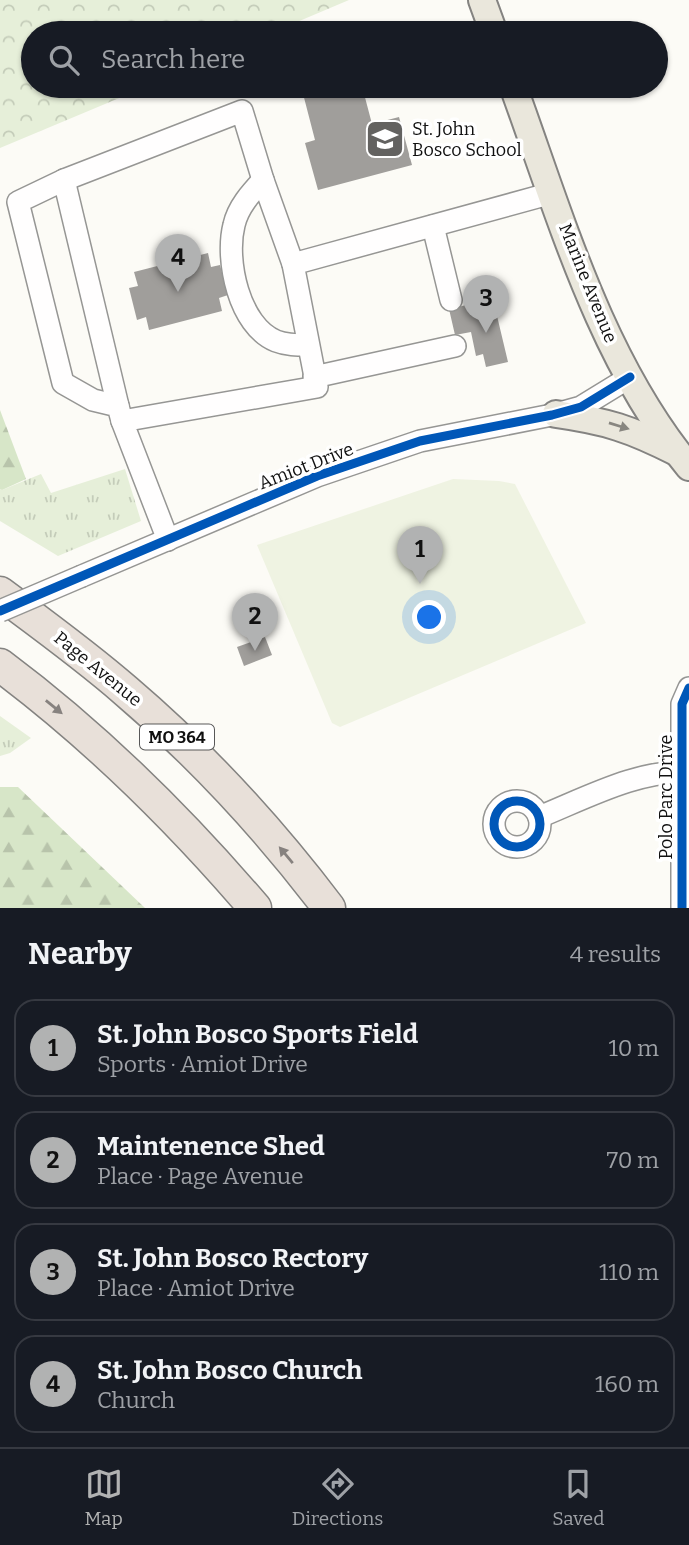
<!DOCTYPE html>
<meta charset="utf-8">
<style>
:root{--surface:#171b24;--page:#242831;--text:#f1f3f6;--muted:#9ea1a6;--line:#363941;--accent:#b1b2b2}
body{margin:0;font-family:Bitter,serif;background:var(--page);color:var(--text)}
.you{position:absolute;left:430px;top:618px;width:24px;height:24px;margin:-18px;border:5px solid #fff;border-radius:50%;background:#1a73e8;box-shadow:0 0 0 10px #1a73e833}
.badge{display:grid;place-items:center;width:46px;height:46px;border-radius:50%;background:var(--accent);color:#111;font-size:23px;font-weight:700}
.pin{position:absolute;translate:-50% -58px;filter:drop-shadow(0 2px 4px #0008)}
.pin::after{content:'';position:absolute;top:37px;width:24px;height:21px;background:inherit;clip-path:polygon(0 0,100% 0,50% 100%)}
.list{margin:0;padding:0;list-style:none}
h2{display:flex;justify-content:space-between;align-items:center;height:91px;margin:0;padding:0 28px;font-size:30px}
h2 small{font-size:23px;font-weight:400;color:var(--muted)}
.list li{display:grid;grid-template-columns:46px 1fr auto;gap:21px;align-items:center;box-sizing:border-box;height:98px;margin:0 14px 14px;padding:0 14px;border:2px solid var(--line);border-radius:21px}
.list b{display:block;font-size:26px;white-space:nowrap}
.list p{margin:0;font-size:23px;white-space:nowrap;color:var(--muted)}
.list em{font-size:23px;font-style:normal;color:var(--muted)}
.icon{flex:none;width:38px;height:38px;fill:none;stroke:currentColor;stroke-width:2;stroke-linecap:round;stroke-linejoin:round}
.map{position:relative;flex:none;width:689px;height:908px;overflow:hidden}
.search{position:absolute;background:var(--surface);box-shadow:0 2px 5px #0004;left:21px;right:21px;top:21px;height:77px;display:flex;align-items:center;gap:18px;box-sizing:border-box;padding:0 24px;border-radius:38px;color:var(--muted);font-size:26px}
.sheet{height:539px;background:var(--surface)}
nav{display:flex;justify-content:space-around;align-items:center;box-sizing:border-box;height:98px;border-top:2px solid var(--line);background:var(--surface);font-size:19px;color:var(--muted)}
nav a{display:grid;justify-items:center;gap:4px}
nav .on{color:var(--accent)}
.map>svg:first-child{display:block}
</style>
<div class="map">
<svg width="689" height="908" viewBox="0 0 689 908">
<defs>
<pattern id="grass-tufts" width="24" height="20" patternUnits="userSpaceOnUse" patternTransform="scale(1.75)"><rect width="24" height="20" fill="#e6efd9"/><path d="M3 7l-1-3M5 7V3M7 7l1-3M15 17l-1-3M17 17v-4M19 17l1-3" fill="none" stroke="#c4ccb9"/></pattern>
<pattern id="forest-firs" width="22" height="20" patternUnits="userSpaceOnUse" patternTransform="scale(1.75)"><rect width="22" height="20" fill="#d7e6c8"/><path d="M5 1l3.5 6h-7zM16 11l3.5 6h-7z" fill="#b8c4ab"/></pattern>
<pattern id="park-crowns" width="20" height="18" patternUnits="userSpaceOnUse" patternTransform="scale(1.75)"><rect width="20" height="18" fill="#e6efd9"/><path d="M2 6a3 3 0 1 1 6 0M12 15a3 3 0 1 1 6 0" fill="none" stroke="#c4ccb9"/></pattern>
</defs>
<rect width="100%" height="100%" fill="#fcfbf6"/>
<g fill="url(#grass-tufts)">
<path d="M125 469 141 521 58 556 0 521V489L2 490 41 474 51 493Z"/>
<path d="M0 716 31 738 10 753 0 756Z"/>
</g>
<g fill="url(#forest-firs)">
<path d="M0 410 26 479 2 490 0 489Z"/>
<path d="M0 787H18L145 908H0Z"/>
</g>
<path fill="url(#park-crowns)" d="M0 0H349L271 33H33V86H148L0 148Z"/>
<path fill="#eff3e2" d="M453 479 499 481 515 484 586 623 340 727 332 723 257 545Z"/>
<g fill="#a09e9b">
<path d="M301 86H362L372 124 399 117 412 165 318 190 305 143 315 140Z"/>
<path d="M208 253 211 267 220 265 228 295 219 298 222 311 149 330 146 317 137 320 129 288 138 286 134 272Z"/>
<path d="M493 299 508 362 486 367 483 354 476 356 471 332 455 335 449 309Z"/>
<path d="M265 637 272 655 244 666 237 647Z"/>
</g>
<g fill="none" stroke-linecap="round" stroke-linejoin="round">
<g stroke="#969694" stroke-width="24">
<g id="minor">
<path d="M64 180 118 406"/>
<path d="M433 226 451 300"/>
<path d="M293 264 263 180C251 193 238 207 234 225 225 260 239 326 276 341 286 345 297 345 308 345"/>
<path d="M314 377 455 346"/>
<path d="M122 421 118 406 93 400 63 383 18 202 64 180 242 111 263 180"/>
<path d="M168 540 122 421 317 387 293 264 552 193"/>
<path d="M82 576 317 476 420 441 552 415 581 407 630 377"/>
<circle cx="517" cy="824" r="23"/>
<path d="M539 817C584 799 641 768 689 773"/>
<path d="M682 908V704L689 688"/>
</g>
</g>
<g stroke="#848381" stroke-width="30">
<g id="major">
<path d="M482 0 494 33"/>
<path d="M513 86C560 215 600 359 689 467"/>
<path d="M556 414C606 421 631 429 676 452"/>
</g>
</g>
<g stroke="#848381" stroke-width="35">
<g id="highway">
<path d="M0 593C43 625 86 656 126 691 201 755 269 829 329 908"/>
<path d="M0 665C95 736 178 818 255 908"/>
</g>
</g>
<use href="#minor" stroke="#fffefe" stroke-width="21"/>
<use href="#major" stroke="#eae7dc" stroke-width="26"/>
<use href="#highway" stroke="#e8e0d9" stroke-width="32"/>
<g stroke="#969694" stroke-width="24" stroke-linecap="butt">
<path id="minor-bridge" d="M0 611 82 576"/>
</g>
<use href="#minor-bridge" stroke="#fffefe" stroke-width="21"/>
<g stroke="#fff" stroke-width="13">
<g id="cycleway">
<path d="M0 611 317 476 420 441 552 415 581 407 630 377"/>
<circle cx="517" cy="824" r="23"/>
<path d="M682 908V704L689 688"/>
</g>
</g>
<use href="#cycleway" stroke="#0057b8" stroke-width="9"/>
</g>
<defs><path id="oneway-solid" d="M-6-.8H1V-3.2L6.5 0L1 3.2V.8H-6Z" transform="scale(1.75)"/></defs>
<use fill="#888680" href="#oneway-solid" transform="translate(619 426) rotate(17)"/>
<g fill="#87827f">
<use href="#oneway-solid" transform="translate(54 707) rotate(39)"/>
<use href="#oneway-solid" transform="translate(286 855) rotate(-130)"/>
</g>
<defs>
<g id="school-square" transform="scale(2.0125)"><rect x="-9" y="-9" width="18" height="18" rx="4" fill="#636260" stroke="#fff"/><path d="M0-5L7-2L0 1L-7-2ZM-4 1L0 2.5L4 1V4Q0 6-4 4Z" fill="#fff"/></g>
</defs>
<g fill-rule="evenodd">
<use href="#school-square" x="385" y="139"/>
</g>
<g text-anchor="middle" stroke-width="7" stroke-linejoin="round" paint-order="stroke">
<rect fill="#fff" stroke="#585858" stroke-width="2" x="140" y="724.5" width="74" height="25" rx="5"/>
<g font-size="16" font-weight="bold" fill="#101010">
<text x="177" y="743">MO 364</text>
</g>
<g font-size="18" fill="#101010" stroke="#fff" text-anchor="start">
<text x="412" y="135">St. John<tspan x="412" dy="21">Bosco School</tspan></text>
</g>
<g font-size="18" fill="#101010" stroke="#fff">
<text transform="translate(588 283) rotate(68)" y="6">Marine Avenue</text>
<text transform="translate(306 466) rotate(-21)" y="6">Amiot Drive</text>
<text transform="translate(98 669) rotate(39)" y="6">Page Avenue</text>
<text transform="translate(666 797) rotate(-90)" y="6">Polo Parc Drive</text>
</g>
</g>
</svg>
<div class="you"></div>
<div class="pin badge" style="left:420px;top:584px">1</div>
<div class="pin badge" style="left:255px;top:651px">2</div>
<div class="pin badge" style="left:486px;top:333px">3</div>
<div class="pin badge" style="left:178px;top:292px">4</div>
<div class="search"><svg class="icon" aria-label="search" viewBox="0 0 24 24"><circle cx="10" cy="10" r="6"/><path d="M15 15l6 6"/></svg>Search here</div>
</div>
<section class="sheet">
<h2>Nearby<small>4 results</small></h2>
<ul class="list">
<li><span class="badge">1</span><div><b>St. John Bosco Sports Field</b><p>Sports · Amiot Drive</p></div><em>10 m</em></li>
<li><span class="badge">2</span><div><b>Maintenence Shed</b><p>Place · Page Avenue</p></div><em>70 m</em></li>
<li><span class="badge">3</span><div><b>St. John Bosco Rectory</b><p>Place · Amiot Drive</p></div><em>110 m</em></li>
<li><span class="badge">4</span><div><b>St. John Bosco Church</b><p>Church</p></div><em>160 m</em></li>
</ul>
</section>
<nav>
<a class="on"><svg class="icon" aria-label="map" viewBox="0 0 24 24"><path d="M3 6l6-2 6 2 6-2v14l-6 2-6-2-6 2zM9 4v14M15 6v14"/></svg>Map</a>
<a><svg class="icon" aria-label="directions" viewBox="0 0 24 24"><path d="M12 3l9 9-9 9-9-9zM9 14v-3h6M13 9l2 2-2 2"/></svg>Directions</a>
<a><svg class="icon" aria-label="saved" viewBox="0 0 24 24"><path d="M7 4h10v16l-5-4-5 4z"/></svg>Saved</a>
</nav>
